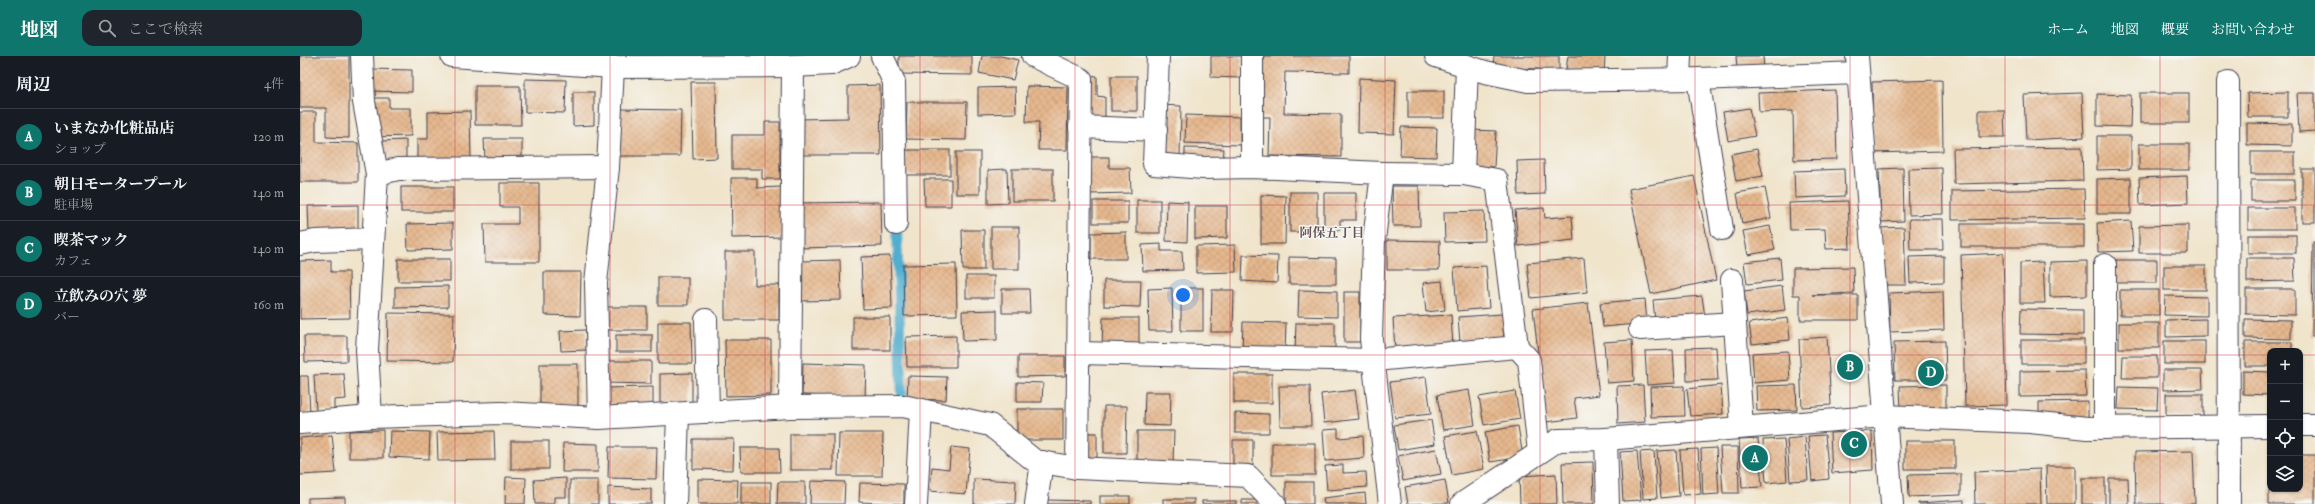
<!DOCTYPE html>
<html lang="ja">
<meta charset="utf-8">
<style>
:root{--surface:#171b24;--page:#20242c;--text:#f1f3f6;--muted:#9ea1a6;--line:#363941;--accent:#0f766e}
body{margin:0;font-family:"IM FELL Double Pica","Noto Serif JP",serif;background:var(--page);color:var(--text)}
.controls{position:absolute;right:12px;bottom:12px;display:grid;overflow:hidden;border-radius:8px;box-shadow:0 1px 3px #0004}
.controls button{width:36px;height:36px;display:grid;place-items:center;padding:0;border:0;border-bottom:1px solid var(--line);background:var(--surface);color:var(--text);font:20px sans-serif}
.you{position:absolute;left:883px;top:239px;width:14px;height:14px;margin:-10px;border:3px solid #fff;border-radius:50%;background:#1a73e8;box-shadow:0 0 0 6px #1a73e833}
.badge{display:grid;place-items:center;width:26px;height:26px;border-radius:50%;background:var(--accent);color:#fff;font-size:13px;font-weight:700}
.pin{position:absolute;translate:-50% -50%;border:2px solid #fff;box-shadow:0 1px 4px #0006}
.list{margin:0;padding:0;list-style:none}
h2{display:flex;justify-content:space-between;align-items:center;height:52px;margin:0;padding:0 16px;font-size:17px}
h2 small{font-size:13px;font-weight:400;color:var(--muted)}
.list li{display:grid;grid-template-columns:26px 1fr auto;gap:12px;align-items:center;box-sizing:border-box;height:56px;padding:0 16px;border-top:1px solid var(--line)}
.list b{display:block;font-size:15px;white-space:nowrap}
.list p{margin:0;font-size:13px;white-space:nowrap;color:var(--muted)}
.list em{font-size:13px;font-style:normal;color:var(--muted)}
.icon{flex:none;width:22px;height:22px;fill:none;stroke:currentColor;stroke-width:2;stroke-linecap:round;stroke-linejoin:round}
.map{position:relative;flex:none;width:2015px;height:448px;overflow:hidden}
header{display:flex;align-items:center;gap:24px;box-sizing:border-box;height:56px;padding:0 20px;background:var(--accent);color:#fff}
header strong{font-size:19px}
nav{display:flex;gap:22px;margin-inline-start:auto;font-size:14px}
.search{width:280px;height:36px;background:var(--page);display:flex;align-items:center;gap:10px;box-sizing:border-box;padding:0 14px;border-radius:12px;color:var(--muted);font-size:15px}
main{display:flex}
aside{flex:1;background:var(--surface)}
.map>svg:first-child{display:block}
</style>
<header>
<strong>地図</strong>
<div class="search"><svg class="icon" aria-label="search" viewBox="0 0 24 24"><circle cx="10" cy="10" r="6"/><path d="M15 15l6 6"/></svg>ここで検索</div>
<nav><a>ホーム</a><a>地図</a><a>概要</a><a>お問い合わせ</a></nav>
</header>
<main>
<aside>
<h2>周辺<small>4件</small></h2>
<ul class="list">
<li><span class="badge">A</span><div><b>いまなか化粧品店</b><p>ショップ</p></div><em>120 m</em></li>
<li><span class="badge">B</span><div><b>朝日モータープール</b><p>駐車場</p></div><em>140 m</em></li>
<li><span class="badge">C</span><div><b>喫茶マック</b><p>カフェ</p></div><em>140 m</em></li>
<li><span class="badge">D</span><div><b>立飲みの穴 夢</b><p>バー</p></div><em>160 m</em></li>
</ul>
</aside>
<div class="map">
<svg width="2015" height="448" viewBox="0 0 2015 448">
<defs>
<pattern id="building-cross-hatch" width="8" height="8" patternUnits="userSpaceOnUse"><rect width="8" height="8" fill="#e6b88e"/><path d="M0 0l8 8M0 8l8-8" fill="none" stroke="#c59e7b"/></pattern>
</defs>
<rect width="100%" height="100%" fill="#f6f6f2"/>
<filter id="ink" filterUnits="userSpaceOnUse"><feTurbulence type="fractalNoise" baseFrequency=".025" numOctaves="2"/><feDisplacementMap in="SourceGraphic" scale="8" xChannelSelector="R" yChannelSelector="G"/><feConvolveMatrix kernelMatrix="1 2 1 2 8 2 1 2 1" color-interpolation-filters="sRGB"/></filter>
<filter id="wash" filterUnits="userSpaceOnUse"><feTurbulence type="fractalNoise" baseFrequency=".012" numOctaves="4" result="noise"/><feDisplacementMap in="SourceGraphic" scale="16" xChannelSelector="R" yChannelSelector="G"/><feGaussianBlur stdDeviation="0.9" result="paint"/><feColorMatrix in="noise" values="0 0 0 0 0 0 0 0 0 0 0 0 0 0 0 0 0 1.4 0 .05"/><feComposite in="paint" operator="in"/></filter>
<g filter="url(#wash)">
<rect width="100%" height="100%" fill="#f0e4cb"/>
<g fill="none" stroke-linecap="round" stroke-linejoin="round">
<path stroke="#51aecf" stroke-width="10" d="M597 173 602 342"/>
</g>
<g id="blocks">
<g fill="url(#building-cross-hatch)">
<path d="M0 0H49V82L26 81V52H0Z"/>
<path d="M599 0H672V19L599 18Z"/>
<path d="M682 0H701L718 4 713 24 679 17Z"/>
<path d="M911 0H942L941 22 911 21Z"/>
<path d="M957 0H1049V17L985 16 984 57 1041 58V101L969 100 970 61H955Z"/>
<path d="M1194 0H1259V14L1193 11Z"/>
<path d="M1268 0H1305L1304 17 1266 13Z"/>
<path d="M1436 0H1463L1464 13H1437Z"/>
<path d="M68 13 112 14V36L68 35Z"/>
<path d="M787 19 797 20V40L805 41V61L786 60Z"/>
<rect x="811" y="20" width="26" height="35"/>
<path d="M1059 22 1096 24 1094 78 1058 77Z"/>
<path d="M225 23 266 24 265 57 225 56Z"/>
<path d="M1642 24 1643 95 1573 97 1572 26Z"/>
<path d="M391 26H416L417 102 393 103Z"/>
<path d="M580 29 581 99H498V63L548 62V30Z"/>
<path d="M175 30H220L221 69H175Z"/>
<path d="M727 30 768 31 767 94H738L739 66H726Z"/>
<path d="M715 31 716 57 678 58V32Z"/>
<path d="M1535 34 1537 103 1494 104 1493 55 1459 56 1458 37Z"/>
<rect x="1108" y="35" width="36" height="27"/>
<path d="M273 36H294V69L273 70Z"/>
<path d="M1988 36V61H1948L1947 37Z"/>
<path d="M1782 37 1784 81 1726 84 1724 39Z"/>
<rect x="1840" y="37" width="49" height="30"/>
<path d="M1997 37H2015V75L1999 76Z"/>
<path d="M1797 38 1831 39 1830 71 1797 70Z"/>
<path d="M72 42H89V52H111V80L72 81Z"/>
<path d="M607 46H667L666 84 606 83Z"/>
<path d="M859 49 881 50 880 101 859 100Z"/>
<path d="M1449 52 1455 80 1428 85 1423 56Z"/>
<path d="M320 53 381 54 380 100H319Z"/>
<path d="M1679 54H1704L1705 81H1679Z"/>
<path d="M170 55 171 105 117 106V83H128V56Z"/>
<path d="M0 56H16V86L58 87V126H0Z"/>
<path d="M886 59 940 61V89L885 87Z"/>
<path d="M465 66H480V123H462V113H432V79H465Z"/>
<path d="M1947 67 1992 68V90L1947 89Z"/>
<path d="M1101 71 1137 72 1136 101 1100 100Z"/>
<path d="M1171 74 1196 75 1194 111 1170 110Z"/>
<path d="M1797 80H1831V113L1797 114Z"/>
<path d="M184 83H222V101L185 102Z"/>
<path d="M106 84V106H80V85Z"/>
<rect x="1839" y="88" width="50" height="26"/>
<path d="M1782 91 1783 125 1654 128 1653 93Z"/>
<path d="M885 92 924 93 923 107 885 106Z"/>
<path d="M1457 93 1463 120 1436 125 1431 98Z"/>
<rect x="605" y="94" width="45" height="25"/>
<rect x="656" y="96" width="24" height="42"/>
<rect x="1951" y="96" width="44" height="22"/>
<path d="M789 101H809V112H830L831 137 789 138Z"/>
<path d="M1244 104 1245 138 1218 139 1217 105Z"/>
<path d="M1603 112 1604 165 1581 166 1579 113Z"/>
<path d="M1642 112 1643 158 1609 159 1608 113Z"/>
<path d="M707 113 708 147 688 148V114Z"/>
<rect x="712" y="113" width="41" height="32"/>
<path d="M1544 113 1545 140 1495 142 1494 115Z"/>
<rect x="2002" y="113" width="13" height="53"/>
<path d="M1394 120 1416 224 1351 238 1329 133Z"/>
<path d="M1887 120 1888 147 1840 149 1839 122Z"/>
<path d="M431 122H457V132L482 131 483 181 432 182Z"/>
<path d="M1831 122V158H1797V123Z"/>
<path d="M624 123H651V150H625Z"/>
<rect x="1951" y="124" width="44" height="21"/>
<path d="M200 127H239V206H185L184 168H218V151H200Z"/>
<path d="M1092 130H1119L1120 170H1093Z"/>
<rect x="101" y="131" width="52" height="25"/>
<path d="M1465 132 1471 162 1442 168 1437 137Z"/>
<path d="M1784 133 1785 162 1652 164V135Z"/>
<rect x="990" y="136" width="27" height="40"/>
<path d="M1024 137H1056V164H1040V174H1024Z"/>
<path d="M961 139 986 140 985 188H961Z"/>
<rect x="837" y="144" width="23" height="33"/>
<rect x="793" y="145" width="35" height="22"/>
<path d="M867 145 888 146 887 186 866 185Z"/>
<path d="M1548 145 1550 192 1526 193 1525 173 1490 174 1489 147Z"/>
<path d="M581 146 582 190 498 192 497 147Z"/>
<path d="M58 149V177L9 178 8 150Z"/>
<path d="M895 150H927V182L895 183Z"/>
<path d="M1244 152 1245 162 1272 160 1274 184 1218 190 1215 154Z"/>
<rect x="1948" y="152" width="47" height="21"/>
<path d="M1184 155 1185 185 1145 186 1144 156Z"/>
<path d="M1609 163H1642L1643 194H1610Z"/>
<path d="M1831 165 1833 195 1798 196 1797 167Z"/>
<path d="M153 167V193L108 194 107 168Z"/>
<rect x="1661" y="168" width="123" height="23"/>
<path d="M1888 169V197H1839V170Z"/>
<path d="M1470 170 1475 194 1448 199 1443 175Z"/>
<rect x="691" y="171" width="28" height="42"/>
<path d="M1604 171 1606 229H1582L1581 172Z"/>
<path d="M662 174H684V214H663Z"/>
<path d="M826 176V203H791V177Z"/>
<rect x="1948" y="179" width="48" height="18"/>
<path d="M1087 184 1140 185 1139 214H1087Z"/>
<path d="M2013 186H2015V280H2012Z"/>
<path d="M861 188V195H882L883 214 843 215 842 189Z"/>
<path d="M935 189 936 216 896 217V190Z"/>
<path d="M425 196H455V229H479V264H425Z"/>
<path d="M1703 197 1707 349 1665 350 1661 199Z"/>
<path d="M943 199 978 200 977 227 942 225Z"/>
<path d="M590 200 592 252 563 253 561 201Z"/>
<path d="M1644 200V226L1610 227 1609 201Z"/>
<path d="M989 201 1036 202V228H989Z"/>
<path d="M1284 202 1287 236 1231 242 1227 207Z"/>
<path d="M1480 202 1482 224 1447 228 1444 206Z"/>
<path d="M1947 202H1994L1995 225 1947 226Z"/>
<rect x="98" y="203" width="52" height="22"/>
<path d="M31 204V216H49L50 262 0 263V205Z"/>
<path d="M540 204 541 244 502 245 501 205Z"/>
<rect x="1816" y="204" width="41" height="23"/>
<path d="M1787 205V240L1750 241V206Z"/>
<path d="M1743 206 1745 247H1720V207Z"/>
<path d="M656 208 657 259 604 260 603 209Z"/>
<path d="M1186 210 1189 252 1157 255 1154 212Z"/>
<rect x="1864" y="210" width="42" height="24"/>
<path d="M1553 211 1554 237 1512 239H1558V264H1500V239H1493V212Z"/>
<path d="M244 216H281L280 260 244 259Z"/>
<rect x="666" y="220" width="28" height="22"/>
<rect x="358" y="221" width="30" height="28"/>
<path d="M804 224H841L840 251 804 250Z"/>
<path d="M1142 225 1145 254 1126 256 1123 227Z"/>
<path d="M148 230V251L95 252V231Z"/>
<path d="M1482 230 1485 254 1447 259 1444 235Z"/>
<path d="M872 232 873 275H849L848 233Z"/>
<rect x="881" y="232" width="22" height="43"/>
<path d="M702 233H729L730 257H702Z"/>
<path d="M1946 233H1995V259L1946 258Z"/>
<path d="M912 234H934L933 276H911Z"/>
<path d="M999 234 1037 235V261L998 260Z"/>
<rect x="1820" y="234" width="39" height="25"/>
<path d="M1643 235 1644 274 1590 276 1589 237Z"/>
<rect x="1044" y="236" width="16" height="50"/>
<path d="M1402 240 1405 261 1355 265 1353 244Z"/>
<path d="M1865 240 1907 241V260L1864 259Z"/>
<path d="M1345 243 1347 267 1303 271 1300 247Z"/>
<path d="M1288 247 1299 339 1274 342 1277 362 1246 366 1233 253Z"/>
<rect x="303" y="251" width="44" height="23"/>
<path d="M1721 253 1783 254V279L1720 278Z"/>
<path d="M697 254V284L663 285 662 255Z"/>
<path d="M88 257 154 258 153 306 87 305Z"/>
<path d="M1202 258 1204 284 1160 287 1158 261Z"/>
<path d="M1151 259 1153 291 1095 295 1093 262Z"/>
<rect x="553" y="261" width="37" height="33"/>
<path d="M803 262H839V292H802Z"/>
<path d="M1488 262 1490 284 1452 288 1449 267Z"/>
<path d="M1906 263V280L1866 281V264Z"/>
<path d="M1945 263 1991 264V283L1945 282Z"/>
<path d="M358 266H391L392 308H358Z"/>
<path d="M943 266 986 267 985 296 942 295Z"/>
<path d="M996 267H1035V296H995Z"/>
<rect x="1819" y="267" width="40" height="25"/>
<path d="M286 274V294L261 295 260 275Z"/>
<rect x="316" y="279" width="36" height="17"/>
<path d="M4 280H47V305L5 306Z"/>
<path d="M656 280V311H607L606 281Z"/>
<path d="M1527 281 1531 349 1502 351 1499 283Z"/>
<path d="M425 284H471V339L426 340Z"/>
<path d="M1332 284 1334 325 1307 327 1304 286Z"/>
<rect x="1721" y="284" width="63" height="24"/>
<path d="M1645 285 1646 324H1595L1594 286Z"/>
<rect x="1864" y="285" width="41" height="23"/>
<path d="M1945 286H1992V295H1970V310H1945Z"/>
<path d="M1416 291 1418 324 1387 325 1386 292Z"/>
<path d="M1373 294 1375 327 1347 329 1345 295Z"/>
<path d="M1488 295 1490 324 1454 327 1452 297Z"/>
<path d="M718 300H765V320L718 321Z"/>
<path d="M1823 300H1857V322H1822Z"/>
<path d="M306 305H351V328L305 327Z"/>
<path d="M503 307 566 309 565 341 502 339Z"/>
<rect x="240" y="308" width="38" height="42"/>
<path d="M1785 314 1786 340 1720 341V315Z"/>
<path d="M1863 314H1902L1903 333 1863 334Z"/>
<path d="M1943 315 1970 316V339L1943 338Z"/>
<path d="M392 317V347L360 348V318Z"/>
<path d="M44 318 46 343 34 344V355L16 356 14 319Z"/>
<rect x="934" y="318" width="38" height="29"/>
<path d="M0 320H8L10 357 0 358Z"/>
<path d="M608 320 647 321 646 344 607 343Z"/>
<path d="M1126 321 1131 358 1095 362 1090 326Z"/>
<path d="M717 326 743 327 742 346H717Z"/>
<path d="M1343 329 1345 366 1318 368 1317 330Z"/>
<path d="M1421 329 1423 358 1390 360 1387 333Z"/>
<path d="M1496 329 1497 354 1457 355 1456 330Z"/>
<path d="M1646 329V353H1601L1600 330Z"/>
<path d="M979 330H1010L1011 370H980Z"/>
<path d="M1384 330 1385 360 1351 361 1350 331Z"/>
<path d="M353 331V354H304V332Z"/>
<path d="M1819 331 1858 332 1857 354 1818 353Z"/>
<path d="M1055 334 1059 363 1024 367 1021 338Z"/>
<path d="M1169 334 1175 369 1143 374 1137 339Z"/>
<path d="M1215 335 1220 363 1184 369 1179 341Z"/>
<path d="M845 336H871L870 370 844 369Z"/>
<rect x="1866" y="338" width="37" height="23"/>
<path d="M1788 345V362L1739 363V346Z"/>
<path d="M804 350H827L826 397H804Z"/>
<rect x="717" y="353" width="46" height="31"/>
<path d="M935 357 969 358V377H935Z"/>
<path d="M1131 364 1135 388 1098 394 1094 369Z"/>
<path d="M1218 370 1223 401 1190 406 1185 376Z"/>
<path d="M1038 373V382L1063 380 1064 402 1025 405 1023 374Z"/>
<path d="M83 374V402H49V375Z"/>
<path d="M90 375 130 376 129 403 89 401Z"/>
<path d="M194 375 195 404 138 405 137 376Z"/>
<path d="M837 375H874L873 407 837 406Z"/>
<path d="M1177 375 1184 413 1152 419 1145 380Z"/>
<path d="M1572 375 1573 414 1532 417 1530 377Z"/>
<path d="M539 377H583L582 420H538Z"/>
<rect x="784" y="377" width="13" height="32"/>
<rect x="490" y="378" width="43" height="36"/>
<path d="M32 379 36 417 0 419V382Z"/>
<path d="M1525 379 1529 423 1512 425 1508 380Z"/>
<path d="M1505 381 1508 424 1490 425 1487 383Z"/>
<path d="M393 383H434L433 414 393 413Z"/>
<path d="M1458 383 1462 431 1442 432 1439 384Z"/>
<path d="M1484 383 1487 425 1466 427 1463 384Z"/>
<rect x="933" y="384" width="20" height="29"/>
<rect x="211" y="385" width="38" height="28"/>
<rect x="1605" y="385" width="50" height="28"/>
<path d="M263 387 298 388V416H262Z"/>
<rect x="972" y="387" width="43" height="32"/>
<path d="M309 391H357L356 423 308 422Z"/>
<path d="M651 391 670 393 666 438 630 435 632 411 649 413Z"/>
<path d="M1420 391H1438L1439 437H1423Z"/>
<path d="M440 392H479L480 416H441Z"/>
<path d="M1416 392 1419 438 1403 439 1401 393Z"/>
<path d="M1136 393 1141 418 1103 425 1098 400Z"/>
<path d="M1398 393 1401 438 1383 439 1380 394Z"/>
<path d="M1376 394 1379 440 1361 442 1357 395Z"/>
<path d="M1337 395 1341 444 1323 445 1320 396Z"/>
<path d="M1354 395 1357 442 1343 443 1340 396Z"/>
<path d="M1893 395 1895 448H1836L1835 396Z"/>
<path d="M2000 399H2015V448H1969V433H2000Z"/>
<path d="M1293 406 1294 448H1263L1262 407Z"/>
<path d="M1043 409V417L1066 416 1067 431 1027 434 1025 410Z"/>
<path d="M1746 410H1775V448H1747Z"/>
<path d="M1740 413 1741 448H1675L1674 416Z"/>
<path d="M1256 418 1257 448H1220L1219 420Z"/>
<path d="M1661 418V439L1609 441 1608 419Z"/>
<path d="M206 421 226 422 225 448H205Z"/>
<path d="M266 422V441H254V448H235L234 424Z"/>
<rect x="1782" y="422" width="23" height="26"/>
<path d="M1809 422H1828L1829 448H1809Z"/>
<path d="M398 423 438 424 437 448H398Z"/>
<path d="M674 423 716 425 715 448H674Z"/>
<rect x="270" y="424" width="28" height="24"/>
<path d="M1145 424 1149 447 1108 448 1105 431Z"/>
<path d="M511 425 545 426 544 448H510Z"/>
<rect x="441" y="426" width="30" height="22"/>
<path d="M478 426H505V448H477Z"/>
<rect x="986" y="426" width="27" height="22"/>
<path d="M560 427 604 428V448L559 446Z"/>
<path d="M308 431 351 433V448H308Z"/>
<path d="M1065 437 1066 448H1024L1023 442Z"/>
<rect x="800" y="440" width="30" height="8"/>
<path d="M45 441V448H8V442Z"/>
<rect x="863" y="443" width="31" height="5"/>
<path d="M747 444 790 445V448H747Z"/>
<rect x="942" y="444" width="18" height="4"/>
<path d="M1664 444V448H1618V447Z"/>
<rect x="902" y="445" width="34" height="3"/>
</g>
</g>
</g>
<g filter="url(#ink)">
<use href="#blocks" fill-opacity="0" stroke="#413f51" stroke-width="1"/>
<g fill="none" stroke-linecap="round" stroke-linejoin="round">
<g stroke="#413f51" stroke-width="24">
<g id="minor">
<path d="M62 0 64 46 77 118 67 294 71 361"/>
<path d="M152 0 313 11 493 10 531 8 549 0"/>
<path d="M582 0 594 26 596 168"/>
<path d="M733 0 781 23 777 412"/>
<path d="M858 0 854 108 903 112 952 111 1082 117 1074 184 1071 283 1090 448"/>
<path d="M1136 0 1185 16 1228 25 1398 23 1558 17"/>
<path d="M1557 0 1592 448"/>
<path d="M1379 23 1380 0"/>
<path d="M1398 23 1422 173"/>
<path d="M1928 26 1929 448"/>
<path d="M780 71 856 74"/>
<path d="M952 111V0"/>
<path d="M77 118 98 113 308 111"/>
<path d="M1163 118 1167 10"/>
<path d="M0 188 15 185 73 183"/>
<path d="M1805 209V372"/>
<path d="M1432 224 1442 371"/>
<path d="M406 264 408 356"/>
<path d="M1340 273 1435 267"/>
<path d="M1217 291 1229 304 1239 396"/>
<path d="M779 297 1074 304 1217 291 1197 124 1163 118 1082 117"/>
<path d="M490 351 493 10"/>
<path d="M299 362 296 227 308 111 313 11"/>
<path d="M0 367 71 361 201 357 299 362 490 351 603 350 690 369 735 405 777 412 948 420 975 448"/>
<path d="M2000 369H2015"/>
<path d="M1306 383 1308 448"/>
<path d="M375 448 378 358"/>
<path d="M616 448 621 354"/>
<path d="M736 448 742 406"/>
<path d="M1162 448 1258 384 1306 383 1584 360 1730 366 1787 372 1970 370"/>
</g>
</g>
<use href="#minor" stroke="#fff" stroke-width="22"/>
</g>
</g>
<path fill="none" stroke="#d1495b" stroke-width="1" stroke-opacity="0.55" d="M155 0V448M310 0V448M465 0V448M620 0V448M775 0V448M930 0V448M1085 0V448M1240 0V448M1395 0V448M1550 0V448M1705 0V448M1860 0V448M0 149H2015M0 299H1970M2000 299H2015"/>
<g text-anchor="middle" stroke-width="3" stroke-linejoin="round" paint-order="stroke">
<g font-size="13" font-weight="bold" fill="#675658" stroke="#f6f6f2">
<text x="1032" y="181">阿保五丁目</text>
</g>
</g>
</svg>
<div class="controls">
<button>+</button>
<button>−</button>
<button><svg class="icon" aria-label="locate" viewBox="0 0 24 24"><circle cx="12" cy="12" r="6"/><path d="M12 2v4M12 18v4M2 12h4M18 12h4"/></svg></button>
<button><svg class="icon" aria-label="layers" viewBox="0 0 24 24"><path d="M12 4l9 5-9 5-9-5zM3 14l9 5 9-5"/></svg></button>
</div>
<div class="you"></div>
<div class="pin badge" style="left:1455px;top:402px">A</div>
<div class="pin badge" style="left:1550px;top:311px">B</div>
<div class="pin badge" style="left:1554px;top:388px">C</div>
<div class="pin badge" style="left:1631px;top:317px">D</div>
</div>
</main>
